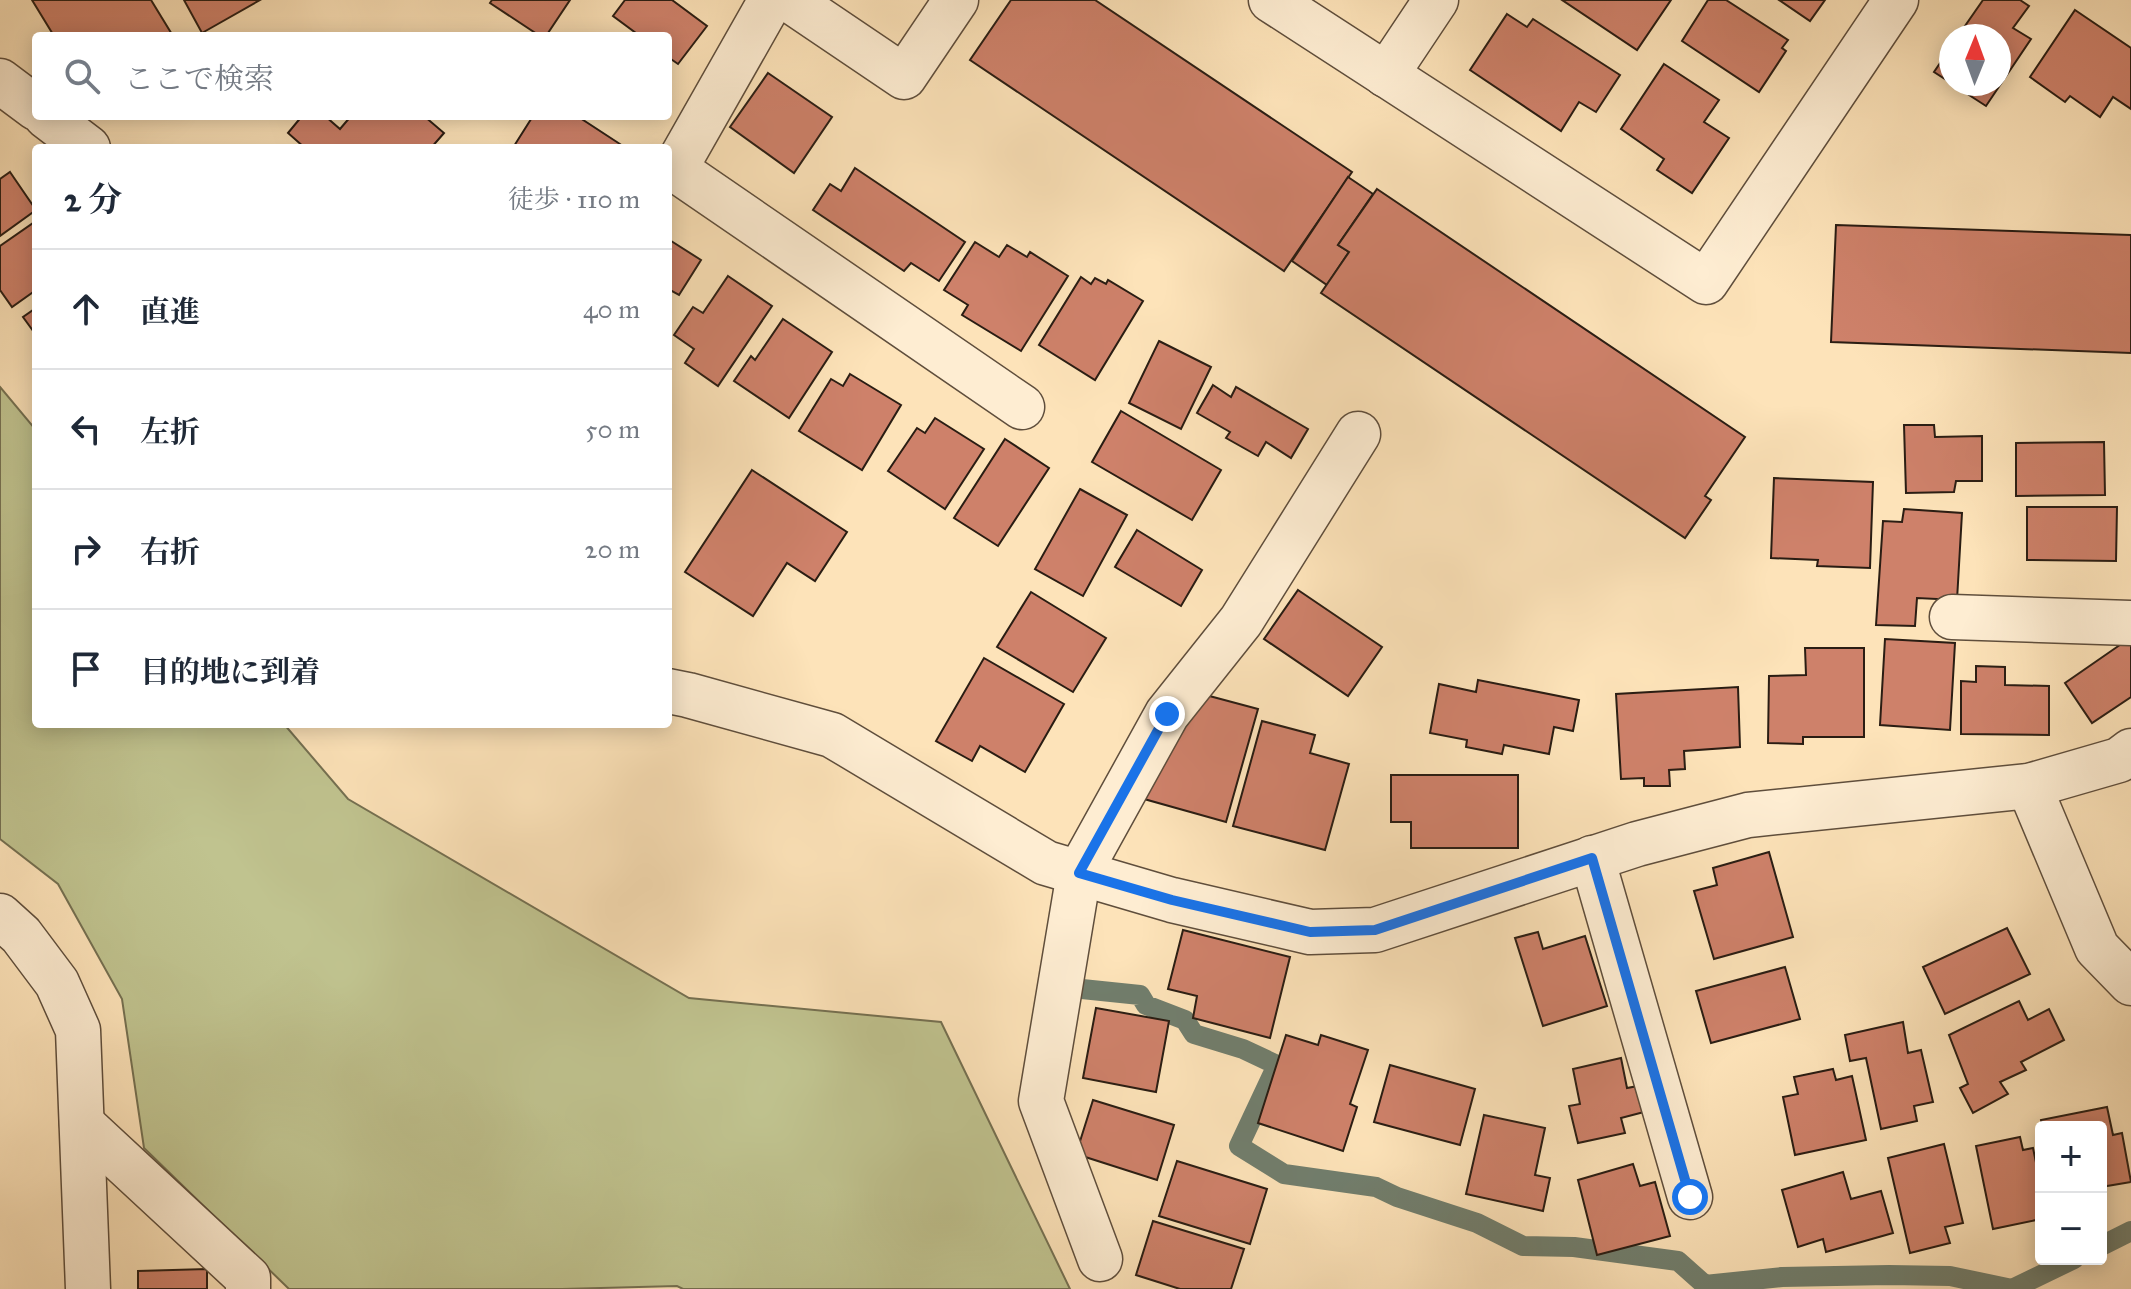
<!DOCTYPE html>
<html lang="ja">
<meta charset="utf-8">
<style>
:root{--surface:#fff;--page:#f2f2f3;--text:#1f2937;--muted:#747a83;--line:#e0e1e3}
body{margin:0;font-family:"IM FELL Great Primer","Noto Serif JP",serif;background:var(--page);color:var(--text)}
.controls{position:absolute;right:24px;bottom:24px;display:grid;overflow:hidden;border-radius:8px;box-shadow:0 4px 20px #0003}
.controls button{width:72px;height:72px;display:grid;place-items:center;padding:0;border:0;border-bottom:2px solid var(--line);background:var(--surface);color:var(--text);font:40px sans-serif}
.compass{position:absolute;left:1939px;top:24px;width:72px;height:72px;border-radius:50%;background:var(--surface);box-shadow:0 4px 20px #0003;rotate:1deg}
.stop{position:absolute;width:24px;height:24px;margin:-18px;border:6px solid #1a73e8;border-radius:50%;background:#fff}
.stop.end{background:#1a73e8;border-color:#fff;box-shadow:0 2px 8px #0008}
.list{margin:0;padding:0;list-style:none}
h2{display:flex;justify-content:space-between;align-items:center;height:104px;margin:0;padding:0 32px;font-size:34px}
h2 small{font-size:26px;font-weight:400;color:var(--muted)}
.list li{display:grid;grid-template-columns:52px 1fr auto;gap:24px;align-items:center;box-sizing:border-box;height:120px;padding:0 32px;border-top:2px solid var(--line)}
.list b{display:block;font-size:30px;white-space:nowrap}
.list em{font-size:26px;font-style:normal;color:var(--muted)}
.icon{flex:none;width:44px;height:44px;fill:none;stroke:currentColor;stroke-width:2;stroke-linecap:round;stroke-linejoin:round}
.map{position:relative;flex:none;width:2131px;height:1289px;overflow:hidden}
.search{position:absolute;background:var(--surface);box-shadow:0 4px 20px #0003;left:32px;top:32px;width:640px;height:88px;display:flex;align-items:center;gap:20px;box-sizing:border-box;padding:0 28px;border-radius:8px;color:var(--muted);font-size:30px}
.panel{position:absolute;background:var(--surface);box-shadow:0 4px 20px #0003;left:32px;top:144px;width:640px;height:584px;border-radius:8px}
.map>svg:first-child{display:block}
</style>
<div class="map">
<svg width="2131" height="1289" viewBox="0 0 2131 1289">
<rect width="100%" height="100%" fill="#fde3b9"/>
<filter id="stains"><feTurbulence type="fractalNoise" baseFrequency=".0025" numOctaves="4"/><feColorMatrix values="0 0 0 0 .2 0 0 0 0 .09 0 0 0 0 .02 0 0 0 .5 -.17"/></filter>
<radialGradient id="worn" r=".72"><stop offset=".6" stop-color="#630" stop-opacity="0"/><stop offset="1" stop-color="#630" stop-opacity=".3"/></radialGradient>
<path fill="#c0c38f" stroke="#757051" stroke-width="2" d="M0 387 36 430V724H284L348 799 689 998 941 1022 1070 1289H683L677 1286 562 1289H289L144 1148 122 999 58 884 0 839Z"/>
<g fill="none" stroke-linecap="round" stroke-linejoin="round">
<g stroke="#717e6d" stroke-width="20">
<path d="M1082 989 1140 995 1146 1005 1185 1020 1194 1034 1243 1049 1277 1065 1239 1146 1284 1174 1376 1187 1397 1197 1477 1223 1523 1246 1574 1247 1678 1261 1705 1285 1782 1277 1889 1275 1950 1276 2012 1289"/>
<path d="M2101 1246 2131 1231"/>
<path d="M2012 1289 2074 1259"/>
</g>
</g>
<g fill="#ce816a" stroke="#2a1d13" stroke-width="2">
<path d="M32 0H151L173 36H54Z"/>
<path d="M184 0H260L202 33Z"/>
<path d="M492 0H570L546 36H540L490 3Z"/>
<path d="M625 0H672L707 26 678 64 668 57V36H640L613 16Z"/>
<path d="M1011 0H1095L1352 172 1284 271 970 60Z"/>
<path d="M1562 0H1671L1637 50Z"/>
<path d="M1708 0H1726L1788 40 1782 48 1786 51 1759 92 1682 41Z"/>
<path d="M1779 0H1825L1810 21Z"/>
<path d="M1983 0H2020L2029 6 2013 28 2031 39 1986 106 1952 84H1999V36H1958Z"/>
<path d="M2075 10 2131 48V109L2113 97 2100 117 2070 96 2065 102 2030 77Z"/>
<path d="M1507 14 1527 27 1533 19 1620 75 1596 112 1579 102 1561 131 1470 70Z"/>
<path d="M1951 47V83L1934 72Z"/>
<path d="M1664 64 1719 100 1704 122 1729 138 1692 193 1657 170 1664 159 1621 129Z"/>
<path d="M768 73 832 117 794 173 730 127Z"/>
<path d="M302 116H325L340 129 351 116H424L444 133 431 148H305L288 133Z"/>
<path d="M533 116H577L623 146 622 148H518L514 146Z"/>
<path d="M855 168 965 242 939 281 911 263 904 271 813 210 830 184 841 191Z"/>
<path d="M10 172 36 210 0 236V179Z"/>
<path d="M1348 177 1373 194 1338 245 1349 252 1327 285 1292 261Z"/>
<path d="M1377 189 1745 437 1705 496 1711 500 1685 538 1321 293 1349 252 1338 245Z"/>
<path d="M36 221V290L12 307 0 290V246Z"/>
<path d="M1836 225 2131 235V353L1831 342Z"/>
<path d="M668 239 701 260 679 295 668 289Z"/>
<path d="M975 242 999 257 1007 245 1027 257 1030 252 1068 276 1021 351 962 315 968 305 944 290Z"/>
<path d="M728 276 772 306 718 386 685 363 694 349 674 335 693 307 703 313Z"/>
<path d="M1081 277 1091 284 1095 278 1106 284 1108 280 1143 301 1095 380 1039 345Z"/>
<path d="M36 308V335L23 317Z"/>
<path d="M783 319 832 352 789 418 734 381 751 356 755 360Z"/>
<path d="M1159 341 1211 367 1181 429 1129 403Z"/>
<path d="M850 374 901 405 862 470 799 431 831 379 843 386Z"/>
<path d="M1213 385 1231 397 1236 387 1308 429 1291 458 1266 442 1258 456 1226 438 1230 432 1197 413Z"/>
<path d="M1121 411 1221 470 1192 520 1092 462Z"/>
<path d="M935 418 984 449 945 509 888 471 917 428 925 433Z"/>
<path d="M1904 425H1934L1935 437 1982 436V481H1956L1954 492 1906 493Z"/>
<path d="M1005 439 1049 468 998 546 954 518Z"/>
<path d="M2104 442 2105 495 2016 496V443Z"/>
<path d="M752 470 847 532 815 581 787 563 753 616 685 572Z"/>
<path d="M1774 478 1873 482 1870 568 1817 566 1818 560 1771 558Z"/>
<path d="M1080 489 1127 515 1083 596 1035 569Z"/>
<path d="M2027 507H2117L2116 561 2027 560Z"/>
<path d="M1904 509 1962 513 1957 600 1917 598 1915 626 1876 625 1883 521 1902 522Z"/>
<path d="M1137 530 1202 570 1181 606 1115 567Z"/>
<path d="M1298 590 1382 647 1348 696 1264 639Z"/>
<path d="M1031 592 1106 638 1073 692 997 647Z"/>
<path d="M1885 639 1955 643 1950 730 1880 725Z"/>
<path d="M2127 640 2131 645V697L2092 723 2065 683Z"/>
<path d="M1805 648H1864V737H1803V744L1768 743 1769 676 1806 675Z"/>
<path d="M984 658 1064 704 1025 772 980 746 972 761 936 741Z"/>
<path d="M1976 666 2005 667V685L2049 686V735L1961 734V681L1976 682Z"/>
<path d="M1478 680 1579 700 1573 731 1554 727 1549 754 1504 745 1502 754 1466 747 1467 740 1430 733 1439 684 1476 692Z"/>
<path d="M1738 687 1740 747 1684 751 1685 769 1669 770 1670 786H1644V778L1621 779 1616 694Z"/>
<path d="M1187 690 1258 709 1226 822 1137 797Z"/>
<path d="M1262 721 1315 735 1310 753 1349 764 1325 850 1233 826Z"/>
<path d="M1391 775H1518V848H1411V822H1391Z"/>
<path d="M1769 852 1793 937 1714 959 1694 891 1717 885 1713 868Z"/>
<path d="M2007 928 2030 974 1945 1014 1923 967Z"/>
<path d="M1183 930 1290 957 1270 1038 1193 1018 1197 996 1168 989Z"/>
<path d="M1538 932 1543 949 1585 936 1607 1006 1543 1026 1515 938Z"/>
<path d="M1785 967 1800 1019 1711 1043 1696 991Z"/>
<path d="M2019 1001 2028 1020 2049 1009 2064 1040 2021 1062 2026 1070 2000 1082 2008 1094 1973 1113 1960 1088 1968 1084 1949 1035Z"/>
<path d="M1096 1008 1169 1021 1156 1092 1083 1078Z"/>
<path d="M1903 1022 1908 1053 1921 1050 1933 1102 1914 1106 1917 1121 1881 1129 1866 1058 1850 1061 1845 1035Z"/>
<path d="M1286 1035 1318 1045 1321 1035 1368 1050 1350 1104 1357 1107 1343 1151 1258 1123Z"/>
<path d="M1621 1058 1627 1088 1638 1086 1644 1112 1621 1118 1625 1133 1578 1143 1569 1106 1580 1104 1573 1069Z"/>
<path d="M1390 1065 1475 1089 1460 1145 1374 1122Z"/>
<path d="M1833 1069 1836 1080 1852 1076 1866 1140 1795 1155 1783 1097 1798 1094 1794 1077Z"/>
<path d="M1093 1100 1174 1125 1157 1180 1076 1154Z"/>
<path d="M2107 1107 2113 1135 2122 1133 2131 1182 2101 1187V1127H2042L2041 1120Z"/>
<path d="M1484 1115 1545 1128 1535 1175 1550 1178 1543 1211 1466 1194Z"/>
<path d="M2020 1137 2023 1150 2033 1148 2041 1187V1219L1993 1229 1976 1146Z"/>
<path d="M1944 1144 1963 1223 1945 1227 1950 1243 1910 1253 1888 1158Z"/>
<path d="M1177 1161 1267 1189 1250 1244 1159 1216Z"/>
<path d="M1633 1164 1640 1186 1655 1182 1670 1236 1597 1255 1578 1180Z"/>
<path d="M1843 1172 1851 1199 1881 1191 1893 1233 1826 1252 1823 1239 1798 1247 1782 1190Z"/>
<path d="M1153 1221 1244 1249 1231 1289H1180L1136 1275Z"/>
<path d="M207 1269V1289H138V1271Z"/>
</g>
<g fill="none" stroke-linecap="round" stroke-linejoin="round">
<g stroke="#5f4e3c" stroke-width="47">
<g id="minor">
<path d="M771 0 675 169 1022 407"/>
<path d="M790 0 904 77 956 0"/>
<path d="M1271 0 1706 282 1896 0"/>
<path d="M1386 75 1436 0"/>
<path d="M0 81 36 108"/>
<path d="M46 116 88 148"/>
<path d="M1952 617 2131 623"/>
<path d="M668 691 688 695 832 735 1046 863 1172 900 1310 932 1375 930 1637 844 1748 815 2029 786 2119 760 2131 751"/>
<path d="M2029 786 2097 948 2131 983"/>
<path d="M1592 858 1690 1197"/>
<path d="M0 916 21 935 57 983 78 1030 88 1289"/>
<path d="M82 1124 248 1278V1289"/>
<path d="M1100 1259 1041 1101 1079 873 1167 714 1241 621 1358 434"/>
</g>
</g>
<use href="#minor" stroke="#feedd2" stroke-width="44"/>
</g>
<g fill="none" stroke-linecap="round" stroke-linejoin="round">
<path stroke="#1a73e8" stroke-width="10" d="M1167 714 1079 873 1172 900 1310 932 1375 930 1592 858 1690 1197"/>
</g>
<rect width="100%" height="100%" filter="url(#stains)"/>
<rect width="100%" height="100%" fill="url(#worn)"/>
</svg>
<div class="controls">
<button>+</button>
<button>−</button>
</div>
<svg class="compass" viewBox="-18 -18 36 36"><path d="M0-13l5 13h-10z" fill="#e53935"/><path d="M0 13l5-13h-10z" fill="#747a83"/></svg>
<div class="stop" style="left:1690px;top:1197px"></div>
<div class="stop end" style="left:1167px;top:714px"></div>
<div class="search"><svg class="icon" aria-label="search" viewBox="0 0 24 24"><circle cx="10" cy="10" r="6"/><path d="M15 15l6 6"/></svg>ここで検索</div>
<section class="panel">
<h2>2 分<small>徒歩 · 110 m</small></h2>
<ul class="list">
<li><svg class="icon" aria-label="ahead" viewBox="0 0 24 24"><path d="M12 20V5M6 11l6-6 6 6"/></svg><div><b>直進</b></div><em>40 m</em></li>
<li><svg class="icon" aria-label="left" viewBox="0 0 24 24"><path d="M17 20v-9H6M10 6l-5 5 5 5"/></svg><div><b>左折</b></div><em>50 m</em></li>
<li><svg class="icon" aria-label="right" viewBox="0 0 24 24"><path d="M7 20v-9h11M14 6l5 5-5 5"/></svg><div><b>右折</b></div><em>20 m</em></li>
<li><svg class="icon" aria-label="arrive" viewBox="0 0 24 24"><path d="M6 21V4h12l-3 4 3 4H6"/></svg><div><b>目的地に到着</b></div></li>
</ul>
</section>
</div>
